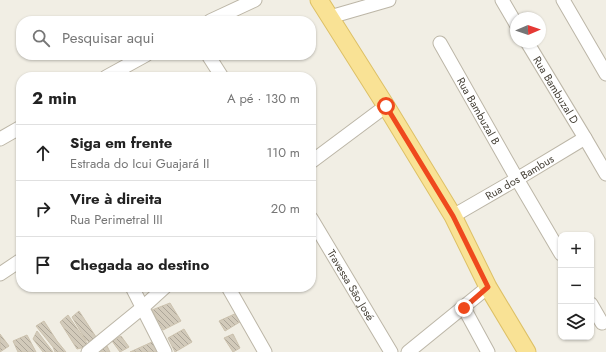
<!DOCTYPE html>
<html lang="pt">
<meta charset="utf-8">
<style>
:root{--surface:#fff;--page:#f6f6f6;--text:#222;--muted:#767676;--line:#e0e0e0}
body{margin:0;font-family:Jost,sans-serif;background:var(--page);color:var(--text)}
.controls{position:absolute;right:12px;bottom:12px;display:grid;overflow:hidden;border-radius:8px;box-shadow:0 1px 3px #0004}
.controls button{width:36px;height:36px;display:grid;place-items:center;padding:0;border:0;border-bottom:1px solid var(--line);background:var(--surface);color:var(--text);font:20px sans-serif}
.compass{position:absolute;left:510px;top:12px;width:36px;height:36px;border-radius:50%;background:var(--surface);box-shadow:0 1px 3px #0004;rotate:88deg}
.stop{position:absolute;width:12px;height:12px;margin:-9px;border:3px solid #ef491d;border-radius:50%;background:#fff}
.stop.end{background:#ef491d;border-color:#fff;box-shadow:0 1px 4px #0008}
.list{margin:0;padding:0;list-style:none}
h2{display:flex;justify-content:space-between;align-items:center;height:52px;margin:0;padding:0 16px;font-size:17px}
h2 small{font-size:13px;font-weight:400;color:var(--muted)}
.list li{display:grid;grid-template-columns:26px 1fr auto;gap:12px;align-items:center;box-sizing:border-box;height:56px;padding:0 16px;border-top:1px solid var(--line)}
.list b{display:block;font-size:15px;white-space:nowrap}
.list p{margin:0;font-size:13px;white-space:nowrap;color:var(--muted)}
.list em{font-size:13px;font-style:normal;color:var(--muted)}
.icon{flex:none;width:22px;height:22px;fill:none;stroke:currentColor;stroke-width:2;stroke-linecap:round;stroke-linejoin:round}
.map{position:relative;flex:none;width:606px;height:352px;overflow:hidden}
.search{position:absolute;background:var(--surface);box-shadow:0 1px 3px #0004;left:16px;top:16px;width:300px;height:44px;display:flex;align-items:center;gap:10px;box-sizing:border-box;padding:0 14px;border-radius:16px;color:var(--muted);font-size:15px}
.panel{position:absolute;background:var(--surface);box-shadow:0 1px 3px #0004;left:16px;top:72px;width:300px;height:220px;border-radius:16px}
.map>svg:first-child{display:block}
</style>
<div class="map">
<svg width="606" height="352" viewBox="0 0 606 352">
<defs>
<pattern id="building-back-hatch" width="6" height="6" patternUnits="userSpaceOnUse"><rect width="6" height="6" fill="#d2caba"/><path d="M-1 5l2 2M0 0l6 6M5-1l2 2" fill="none" stroke="#aca598"/></pattern>
</defs>
<rect width="100%" height="100%" fill="#f1eee4"/>
<g fill="url(#building-back-hatch)" stroke="#ccc2ae">
<path d="M170 303 181 321 163 330 152 310Z"/>
<path d="M79 311 96 337 89 342 85 339 72 317Z"/>
<path d="M239 312 243 320 225 331 219 321Z"/>
<path d="M68 315 89 346 77 349 60 322Z"/>
<path d="M44 321 57 341 66 352H55L53 347 36 326Z"/>
<path d="M184 329 192 342 175 352 168 338Z"/>
<path d="M37 331 50 348 53 352H43L33 339Z"/>
<path d="M0 334 9 346 0 352Z"/>
<path d="M233 334 240 348 233 352 224 338Z"/>
<path d="M27 335 36 352H18L13 341Z"/>
<path d="M121 336 129 347 120 352 112 341Z"/>
<path d="M152 342 158 352H130Z"/>
<path d="M107 346 110 352H101L100 350Z"/>
</g>
<g fill="none" stroke-linecap="round" stroke-linejoin="round">
<g stroke="#bcb6a7" stroke-width="15">
<g id="minor">
<path d="M502 0 516 24"/>
<path d="M563 0 606 74"/>
<path d="M330 17 389 0"/>
<path d="M210 21 255 0"/>
<path id="s1" d="M527 42 585 138 606 174"/>
<path id="s2" d="M440 43 517 179 561 254"/>
<path d="M208 55 222 77"/>
<path d="M106 77 146 55"/>
<path d="M0 139 21 127"/>
<path d="M311 162 386 106"/>
<path id="s3" d="M453 216 517 179 585 138"/>
<path id="s4" d="M311 218 391 352"/>
<path d="M0 274 21 260"/>
<path d="M132 287 165 352"/>
<path d="M228 287 265 352"/>
<path d="M591 304 602 323"/>
<path d="M464 308 488 352"/>
<path d="M88 352 142 308 165 287"/>
<path d="M408 352 488 287"/>
</g>
</g>
<g stroke="#ddc066" stroke-width="19">
<path id="major" d="M319 0 386 106 453 216 488 287 527 352"/>
</g>
<use href="#minor" stroke="#fff" stroke-width="13"/>
<use href="#major" stroke="#f9e295" stroke-width="17"/>
</g>
<g fill="none" stroke-linecap="round" stroke-linejoin="round">
<path stroke="#ef491d" stroke-width="5" d="M386 106 453 216 488 287 464 308"/>
</g>
<g text-anchor="middle" stroke-width="3" stroke-linejoin="round" paint-order="stroke">
<g font-size="11" fill="#433e34" stroke="#fff">
<text dy="4" stroke="none"><textPath href="#s1" startOffset="56">Rua Bambuzal D</textPath></text>
<text dy="4" stroke="none"><textPath href="#s2" startOffset="78">Rua Bambuzal B</textPath></text>
<text dy="4" stroke="none"><textPath href="#s3" startOffset="77">Rua dos Bambus</textPath></text>
<text dy="4" stroke="none"><textPath href="#s4" startOffset="78">Travessa São José</textPath></text>
</g>
</g>
</svg>
<div class="controls">
<button>+</button>
<button>−</button>
<button><svg class="icon" aria-label="layers" viewBox="0 0 24 24"><path d="M12 4l9 5-9 5-9-5zM3 14l9 5 9-5"/></svg></button>
</div>
<svg class="compass" viewBox="-18 -18 36 36"><path d="M0-13l5 13h-10z" fill="#e53935"/><path d="M0 13l5-13h-10z" fill="#767676"/></svg>
<div class="stop" style="left:386px;top:106px"></div>
<div class="stop end" style="left:464px;top:308px"></div>
<div class="search"><svg class="icon" aria-label="search" viewBox="0 0 24 24"><circle cx="10" cy="10" r="6"/><path d="M15 15l6 6"/></svg>Pesquisar aqui</div>
<section class="panel">
<h2>2 min<small>A pé · 130 m</small></h2>
<ul class="list">
<li><svg class="icon" aria-label="ahead" viewBox="0 0 24 24"><path d="M12 20V5M6 11l6-6 6 6"/></svg><div><b>Siga em frente</b><p>Estrada do Icui Guajará II</p></div><em>110 m</em></li>
<li><svg class="icon" aria-label="right" viewBox="0 0 24 24"><path d="M7 20v-9h11M14 6l5 5-5 5"/></svg><div><b>Vire à direita</b><p>Rua Perimetral III</p></div><em>20 m</em></li>
<li><svg class="icon" aria-label="arrive" viewBox="0 0 24 24"><path d="M6 21V4h12l-3 4 3 4H6"/></svg><div><b>Chegada ao destino</b></div></li>
</ul>
</section>
</div>
